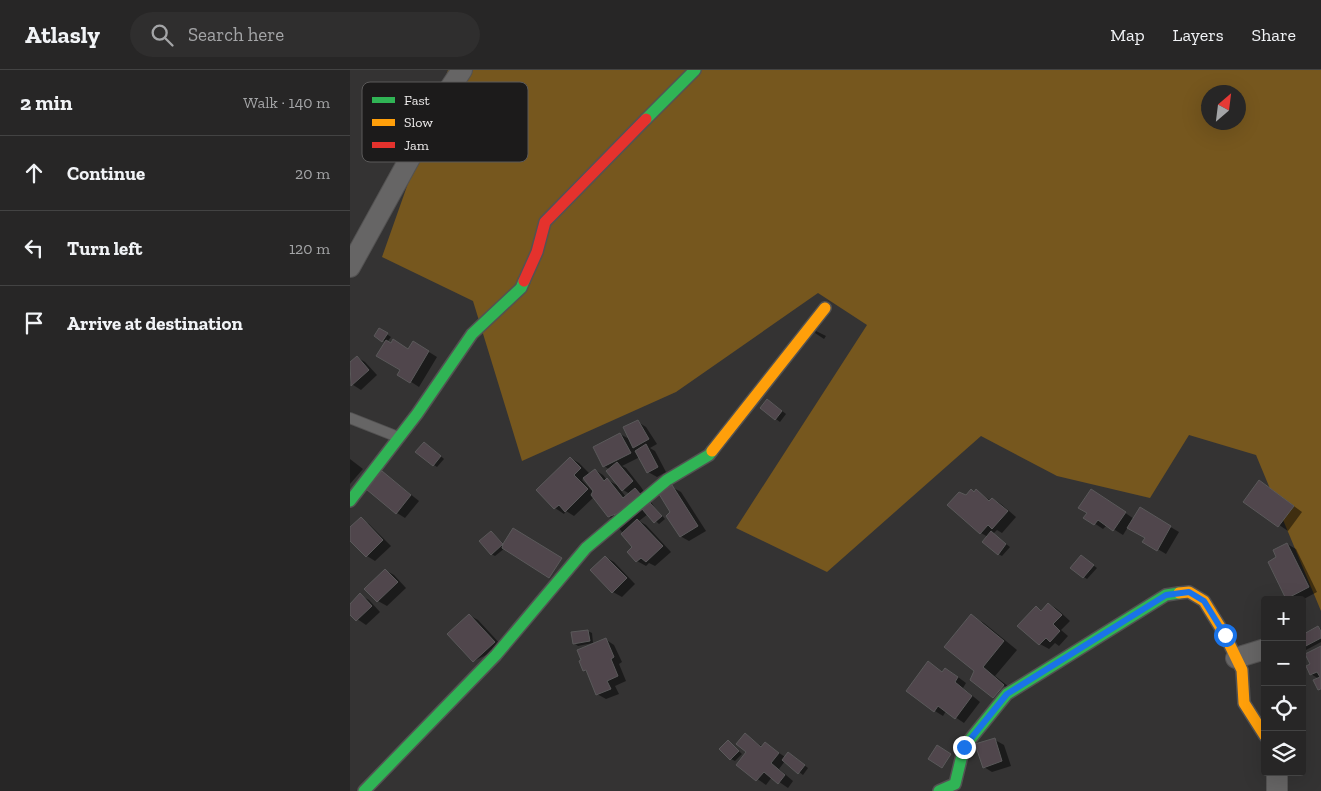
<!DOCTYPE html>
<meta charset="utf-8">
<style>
:root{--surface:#272626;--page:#2f2e2e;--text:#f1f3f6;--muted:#a4a5a7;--line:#434343}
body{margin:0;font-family:"Zilla Slab",serif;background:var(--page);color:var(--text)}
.controls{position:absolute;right:15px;bottom:15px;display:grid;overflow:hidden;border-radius:5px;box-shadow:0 5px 20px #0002}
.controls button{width:45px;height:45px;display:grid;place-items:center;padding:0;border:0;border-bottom:1px solid var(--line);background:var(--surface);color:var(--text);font:25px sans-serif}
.compass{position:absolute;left:851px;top:15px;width:45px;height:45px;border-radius:50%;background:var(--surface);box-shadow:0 5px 20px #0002;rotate:28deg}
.stop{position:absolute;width:15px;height:15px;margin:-11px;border:4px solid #1a73e8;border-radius:50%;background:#fff}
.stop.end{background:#1a73e8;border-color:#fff;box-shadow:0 1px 5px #0008}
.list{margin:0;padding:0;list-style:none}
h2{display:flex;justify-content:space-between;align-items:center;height:65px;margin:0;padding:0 20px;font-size:21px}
h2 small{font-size:16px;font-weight:400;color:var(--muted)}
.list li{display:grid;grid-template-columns:32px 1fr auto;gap:15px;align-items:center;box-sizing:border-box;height:75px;padding:0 20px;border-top:1px solid var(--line)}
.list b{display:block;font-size:19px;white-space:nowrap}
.list em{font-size:16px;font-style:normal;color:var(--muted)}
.icon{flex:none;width:28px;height:28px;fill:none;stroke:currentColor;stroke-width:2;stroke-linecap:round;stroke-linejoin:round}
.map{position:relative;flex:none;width:971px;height:721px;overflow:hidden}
header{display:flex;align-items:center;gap:30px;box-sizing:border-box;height:70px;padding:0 25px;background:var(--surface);border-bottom:1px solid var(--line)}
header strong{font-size:24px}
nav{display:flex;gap:28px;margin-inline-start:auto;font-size:18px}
.search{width:350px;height:45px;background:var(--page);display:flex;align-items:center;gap:12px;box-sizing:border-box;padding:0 18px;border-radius:28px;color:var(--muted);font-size:19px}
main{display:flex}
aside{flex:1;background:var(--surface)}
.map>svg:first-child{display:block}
</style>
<header>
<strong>Atlasly</strong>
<div class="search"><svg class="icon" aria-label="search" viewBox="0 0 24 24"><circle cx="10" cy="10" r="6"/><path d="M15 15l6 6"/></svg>Search here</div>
<nav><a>Map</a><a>Layers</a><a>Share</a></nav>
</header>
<main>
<aside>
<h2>2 min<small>Walk · 140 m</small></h2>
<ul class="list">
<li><svg class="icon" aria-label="ahead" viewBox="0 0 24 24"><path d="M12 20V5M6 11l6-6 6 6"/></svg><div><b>Continue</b></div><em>20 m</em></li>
<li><svg class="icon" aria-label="left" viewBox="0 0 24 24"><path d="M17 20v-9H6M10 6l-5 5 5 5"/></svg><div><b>Turn left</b></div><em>120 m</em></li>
<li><svg class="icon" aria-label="arrive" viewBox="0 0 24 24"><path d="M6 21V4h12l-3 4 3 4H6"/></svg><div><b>Arrive at destination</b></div></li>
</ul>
</aside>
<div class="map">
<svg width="971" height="721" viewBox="0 0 971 721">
<rect width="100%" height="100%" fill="#343333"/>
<path fill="#76571e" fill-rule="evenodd" d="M98 0H971V541L906 385 839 365 800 428 707 406 631 366 477 502 386 458 517 255 468 223 326 322 172 391 123 231 32 187ZM858 22H888V52H858Z"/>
<g fill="#0007" fill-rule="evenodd">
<path d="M29 259 41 267 37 272 58 280 63 272 87 287 69 317 49 304 52 300 36 272 25 266Z"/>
<path d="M466 261 476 266 474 269 465 263Z"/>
<path d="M7 287 15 292 27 305 11 320 0 313V293Z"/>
<path d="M422 333 436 344 430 352 411 338Z"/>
<path d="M288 352 296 357 307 374 300 378 305 381 316 402 307 407 298 402 290 387 272 396 276 398 291 417 305 438 315 449 309 454 298 444 289 451 296 455 321 482 305 496 299 493 296 496 287 491 279 482 284 477 244 427 224 446 216 441 214 444 205 438 188 420 220 388 229 393 240 404 245 400 253 405 257 410 271 417 260 400 254 396 270 364 281 370ZM234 408 246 422 244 423 232 410ZM268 417 280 424 276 427Z"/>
<path d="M78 375 94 389 87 397 84 395Z"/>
<path d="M0 389 13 399 0 414Z"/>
<path d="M32 403 40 408 69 431 55 448 47 443Z"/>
<path d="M322 417 331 422 356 461 339 471 330 466 321 442Z"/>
<path d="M918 417 952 442 938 461 895 432Z"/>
<path d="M626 421 641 431 643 429 651 434 666 447 652 463 647 460 643 464 660 477 652 486 648 484 638 467 631 463 599 435Z"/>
<path d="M750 425 784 449 790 439 829 462 816 484 794 471 796 468 778 457 773 465 757 455 753 459 735 447Z"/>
<path d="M11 449 19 454 41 476 25 491 17 486 0 469V459Z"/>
<path d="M142 462 154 474 155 478 145 486 141 484Z"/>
<path d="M937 474 946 479 967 522 952 530H940L937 528 928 488Z"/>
<path d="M255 487 264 492 285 514 272 527 263 522Z"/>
<path d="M735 489 747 498 737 509 734 507Z"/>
<path d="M35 500 44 505 56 518 37 536 28 531 16 519Z"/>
<path d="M10 525 19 530 30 542 16 555 0 544V535Z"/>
<path d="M699 534 707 539 720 551 711 560 718 566 709 576 705 573 699 579 690 574 669 555 686 537 692 541Z"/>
<path d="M119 545 128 550 153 577 124 591Z"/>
<path d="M621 546 634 553 667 580 645 606 667 623 625 601Z"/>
<path d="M968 558 971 559V572L956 580 952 578Z"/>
<path d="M238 561 242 563 243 573 228 576 224 573Z"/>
<path d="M255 569 264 575 272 592 269 594 276 611 265 616 269 624 256 629 247 624 238 603 234 600Z"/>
<path d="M971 578V620L969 619V609L961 604 962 595Z"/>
<path d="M578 593 593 603 596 599 604 604 616 613 613 618 630 632 614 653 596 641 593 646 585 641Z"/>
<path d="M395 665 413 677 416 674 435 687 443 686 458 698 453 705 435 691 429 699 443 711 438 718 422 707 416 715 387 695 397 682Z"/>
<path d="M645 670 654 675 661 696 642 702 634 697Z"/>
<path d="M378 671 392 684 385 691 381 689Z"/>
</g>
<g fill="#50464c" stroke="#5a595a">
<path d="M29 258 38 263 32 272 24 266Z"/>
<path d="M43 269 58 279 63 271 79 281 60 313 47 305 50 300 26 286 36 270 41 273Z"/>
<path d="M7 286 19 300 1 316 0 292Z"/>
<path d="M417 329 432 341 425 350 410 338Z"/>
<path d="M288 350 299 369 283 378 273 357Z"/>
<path d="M270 363 281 383 253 397 243 377Z"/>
<path d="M74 372 91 386 83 396 65 382Z"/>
<path d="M296 374 308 397 297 403 285 381Z"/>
<path d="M220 387 231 398 224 405 238 419 215 442 209 435 204 439 186 420Z"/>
<path d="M267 392 283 411 272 421 256 401Z"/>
<path d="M245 399 254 411 257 408 273 428 285 418 297 432 258 447 241 425 243 421 233 408Z"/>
<path d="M32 401 61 425 46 444 16 419Z"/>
<path d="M909 410 944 436 928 457 893 432Z"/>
<path d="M322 415 348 456 330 467 316 446 320 442 309 424Z"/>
<path d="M621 419 624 422 626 419 639 431 642 428 658 441 642 459 638 455 630 464 597 435 609 422 616 425Z"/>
<path d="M741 419 776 442 763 461 748 450 744 455 733 448 737 443 728 438Z"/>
<path d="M300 433 312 446 304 453 292 439Z"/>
<path d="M790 437 821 456 807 481 792 472 795 468 777 458Z"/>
<path d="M11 447 33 470 16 487 0 471V457Z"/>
<path d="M287 449 313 476 296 492 291 488 286 492 277 482 282 477 271 464Z"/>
<path d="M163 458 212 488 199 508 152 478 153 474Z"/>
<path d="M141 461 153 474 141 485 129 471Z"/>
<path d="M641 461 656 474 648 485 632 472Z"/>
<path d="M937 473 959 517 936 529 918 492 926 487 923 480Z"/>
<path d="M731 485 744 495 733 508 720 498Z"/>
<path d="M255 486 277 508 262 523 240 500Z"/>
<path d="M35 499 48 512 27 532 14 519Z"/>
<path d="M10 523 22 536 6 551 0 545V534Z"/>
<path d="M698 533 712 545 703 554 710 561 700 572 696 568 689 575 667 556 686 536 691 541Z"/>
<path d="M119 544 145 572 123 592 97 564Z"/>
<path d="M621 544 654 571 633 597 654 615 643 628 620 610 624 601 594 577Z"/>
<path d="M968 556 971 561V568L952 578V565Z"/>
<path d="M238 560 240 571 223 574 221 562Z"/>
<path d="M256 568 264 587 261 589 268 606 257 611 261 619 246 625 236 600 233 601 229 591 231 590 227 580Z"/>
<path d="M971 576V619L968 620 963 610 970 607 967 602 960 605 956 596 960 594 955 584Z"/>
<path d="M578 591 592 602 595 598 608 607 605 612 622 626 605 649 588 636 584 642 556 621Z"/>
<path d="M395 663 411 677 415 672 429 683 421 693 435 705 428 714 414 702 406 711 386 695 396 682 386 674Z"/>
<path d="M645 668 652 691 633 698 625 674Z"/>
<path d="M378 670 389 681 380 690 369 679Z"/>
<path d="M587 675 601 684 592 698 578 689Z"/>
<path d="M438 682 455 695 448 704 432 690Z"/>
</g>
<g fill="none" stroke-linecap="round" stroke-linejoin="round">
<g stroke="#535252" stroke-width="12">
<path id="lane" d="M0 348 48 367"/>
</g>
<g stroke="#535252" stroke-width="22">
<g id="street">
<path d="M0 197 92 30 112 0"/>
<path d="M886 588 915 579"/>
<path d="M927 721V702"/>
</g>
</g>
<g stroke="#535252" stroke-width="14">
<g id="fast">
<path d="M296 49 345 0"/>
<path d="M0 431 67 344 122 264 171 218 174 211"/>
<path d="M14 721 146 585 236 478 317 410 359 385 362 381"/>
<path d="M589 721 605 714 614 677 657 624 816 525 829 523"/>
</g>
</g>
<g stroke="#535252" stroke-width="14">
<g id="slow">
<path d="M362 381 475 238"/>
<path d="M829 523 839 522 854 531 875 565 892 600 894 633 915 666"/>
</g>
</g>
<g stroke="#535252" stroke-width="14">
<path id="jam" d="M174 211 187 182 195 152 296 49"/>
</g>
<use href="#lane" stroke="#666565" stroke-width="10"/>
<use href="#street" stroke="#666565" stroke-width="20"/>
<use href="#fast" stroke="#30b455" stroke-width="11"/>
<use href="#slow" stroke="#ff9f0a" stroke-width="11"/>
<use href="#jam" stroke="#e5322d" stroke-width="11"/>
</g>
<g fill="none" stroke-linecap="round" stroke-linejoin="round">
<path stroke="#1a73e8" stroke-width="6" d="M614 677 657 624 816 525 839 522 854 531 875 565"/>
</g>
<rect x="12" y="12" width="166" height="80" rx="8" fill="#1c1b1b" stroke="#5b5a5a" stroke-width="1"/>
<rect x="22" y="27" width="23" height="6" fill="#30b455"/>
<rect x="22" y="49" width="23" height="7" fill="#ff9f0a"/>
<rect x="22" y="72" width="23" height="6" fill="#e5322d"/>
<g font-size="14" fill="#eeecec">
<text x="54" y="35">Fast</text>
<text x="54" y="57">Slow</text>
<text x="54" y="80">Jam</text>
</g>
</svg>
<div class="controls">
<button>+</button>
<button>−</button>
<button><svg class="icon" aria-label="locate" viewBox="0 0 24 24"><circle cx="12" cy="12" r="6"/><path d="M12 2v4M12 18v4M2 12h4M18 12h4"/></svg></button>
<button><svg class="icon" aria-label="layers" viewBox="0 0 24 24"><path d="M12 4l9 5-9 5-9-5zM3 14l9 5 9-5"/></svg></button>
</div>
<svg class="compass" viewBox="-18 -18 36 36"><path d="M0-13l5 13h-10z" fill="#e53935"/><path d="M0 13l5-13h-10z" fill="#a4a5a7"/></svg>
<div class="stop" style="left:875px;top:565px"></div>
<div class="stop end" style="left:614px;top:677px"></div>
</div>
</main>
